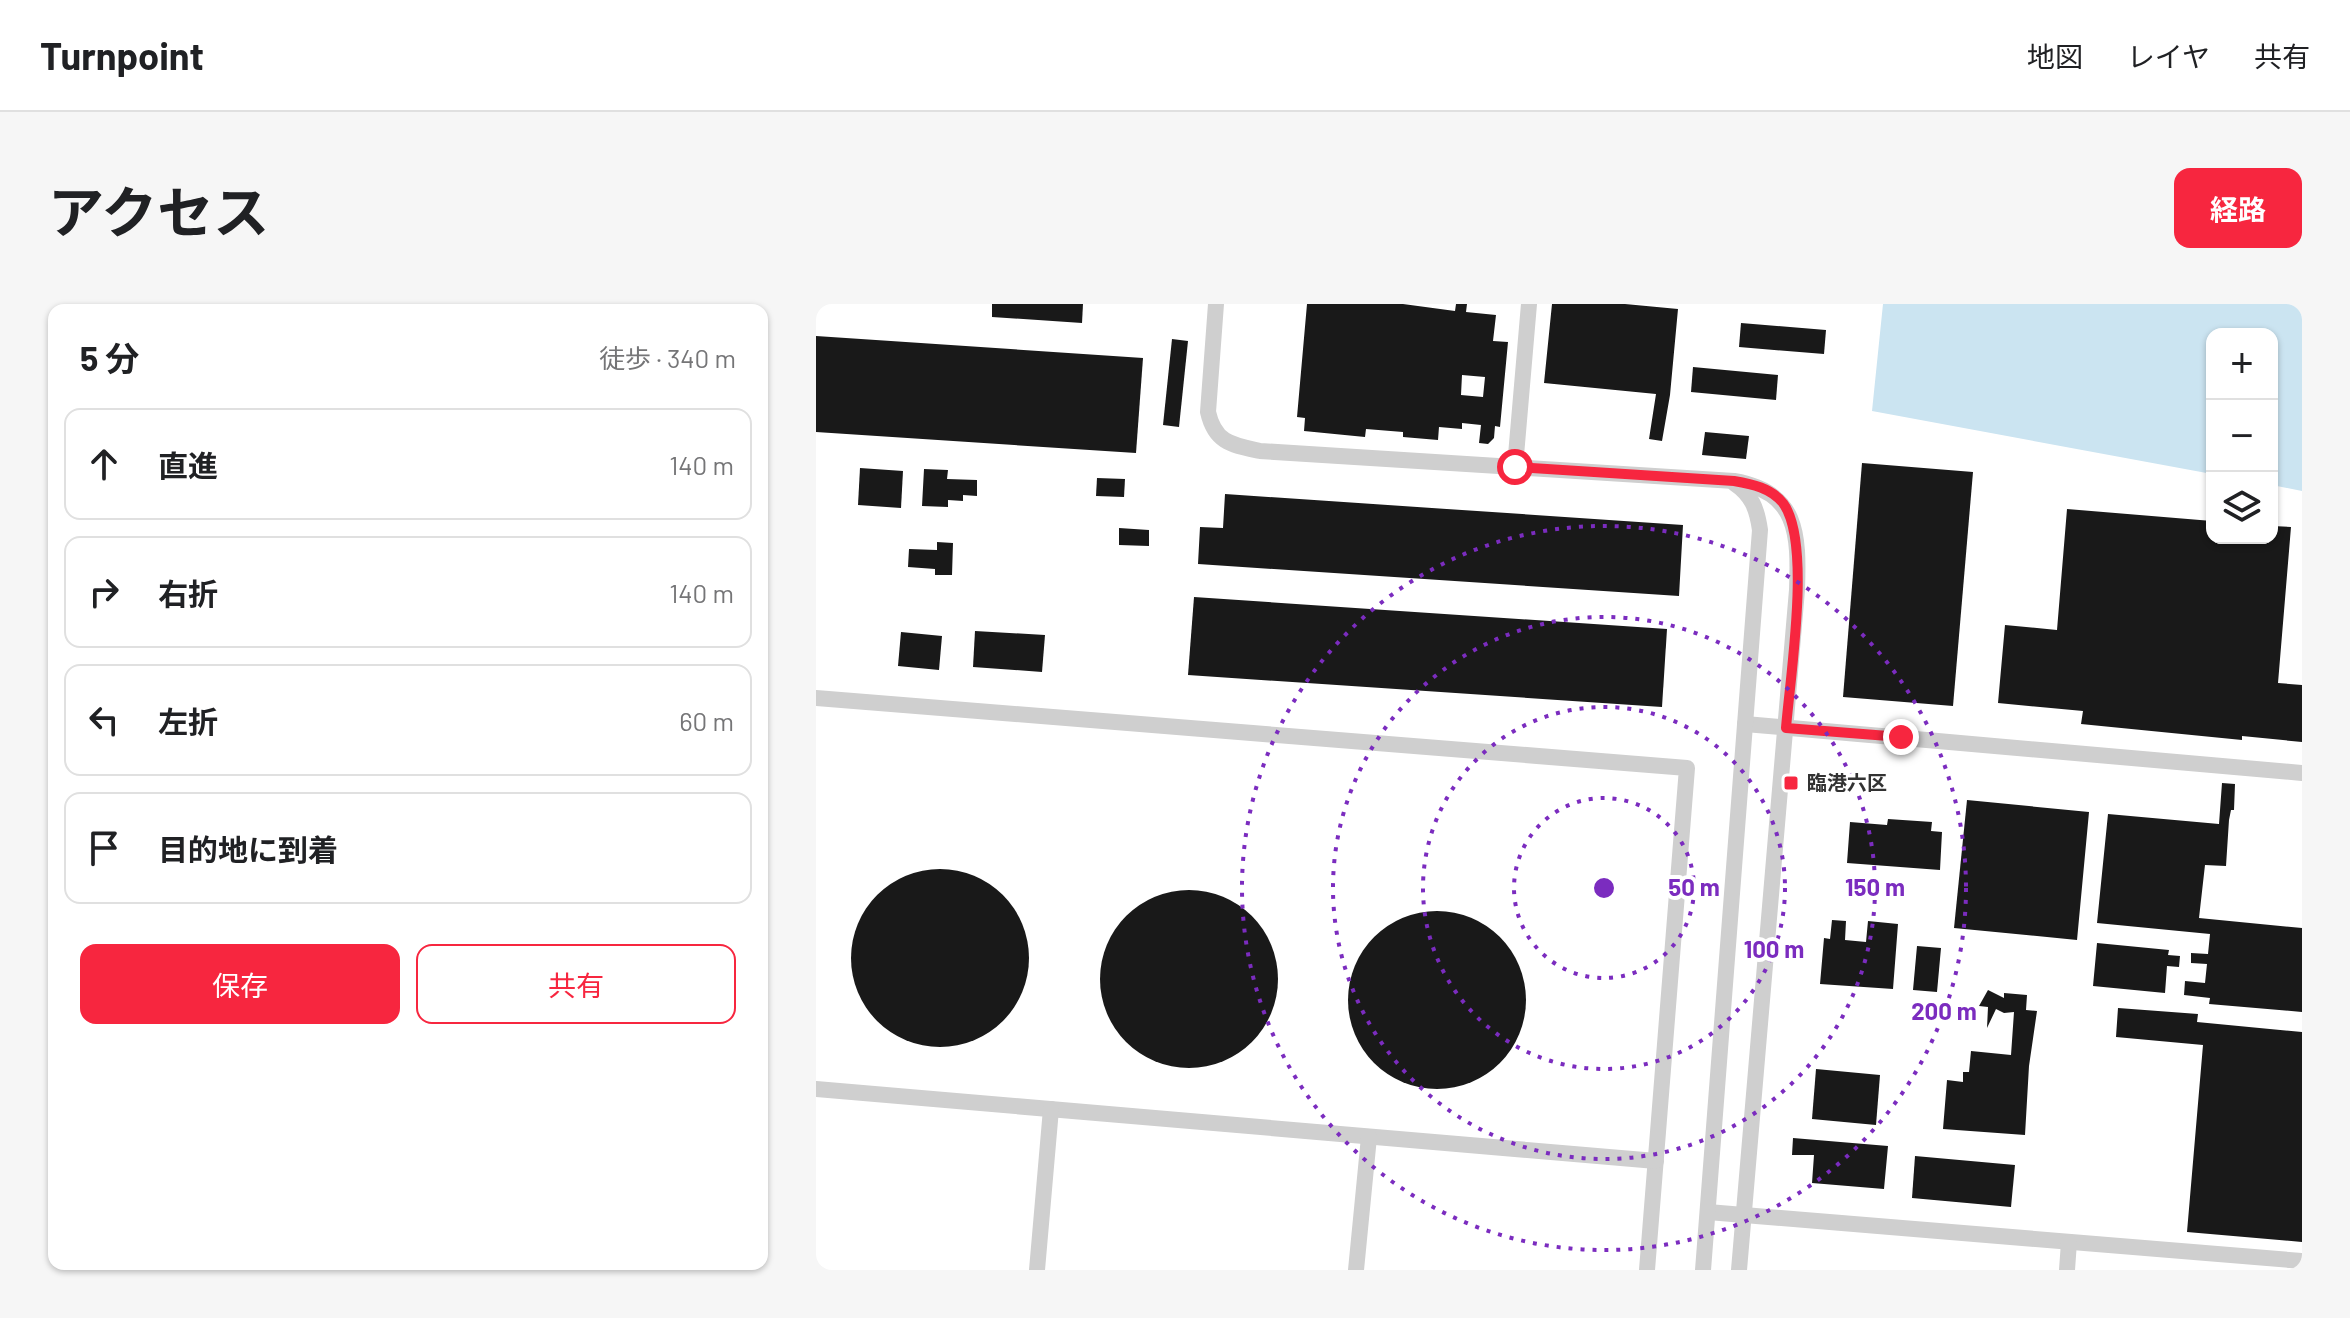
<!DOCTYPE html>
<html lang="ja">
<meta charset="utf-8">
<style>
:root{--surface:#fff;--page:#f6f6f6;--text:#202124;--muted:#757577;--line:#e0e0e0;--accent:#f7263f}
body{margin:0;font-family:Barlow,"Noto Sans JP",sans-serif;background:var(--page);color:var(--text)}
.controls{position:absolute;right:24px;top:24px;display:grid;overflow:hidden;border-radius:16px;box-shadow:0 2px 6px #0004}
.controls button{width:72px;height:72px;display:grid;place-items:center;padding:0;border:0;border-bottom:2px solid var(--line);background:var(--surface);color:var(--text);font:40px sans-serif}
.stop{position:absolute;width:24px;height:24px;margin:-18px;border:6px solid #f7263f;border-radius:50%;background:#fff}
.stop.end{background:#f7263f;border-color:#fff;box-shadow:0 2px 8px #0008}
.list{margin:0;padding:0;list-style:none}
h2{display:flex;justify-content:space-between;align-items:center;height:104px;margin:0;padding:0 32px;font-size:34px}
h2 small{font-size:26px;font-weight:400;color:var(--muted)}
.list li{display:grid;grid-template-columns:52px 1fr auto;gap:24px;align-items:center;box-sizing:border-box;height:112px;margin:0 16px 16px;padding:0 16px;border:2px solid var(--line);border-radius:16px}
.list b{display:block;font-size:30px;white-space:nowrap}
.list em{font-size:26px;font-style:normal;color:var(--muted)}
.actions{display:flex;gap:16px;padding:24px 32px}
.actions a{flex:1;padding:18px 0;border:2px solid var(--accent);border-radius:16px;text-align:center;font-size:28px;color:var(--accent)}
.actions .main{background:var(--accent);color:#fff}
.icon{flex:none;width:44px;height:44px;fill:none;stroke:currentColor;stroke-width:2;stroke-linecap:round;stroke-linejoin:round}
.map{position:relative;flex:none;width:1486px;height:966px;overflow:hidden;border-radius:16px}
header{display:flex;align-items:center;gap:48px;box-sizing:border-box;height:112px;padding:0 40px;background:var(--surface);border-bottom:2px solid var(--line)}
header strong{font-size:38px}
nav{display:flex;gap:44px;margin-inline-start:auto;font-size:28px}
.intro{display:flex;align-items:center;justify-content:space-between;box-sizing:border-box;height:192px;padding:0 48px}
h1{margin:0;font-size:56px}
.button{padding:20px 36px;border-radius:16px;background:var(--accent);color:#fff;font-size:28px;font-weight:700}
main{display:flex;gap:48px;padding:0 48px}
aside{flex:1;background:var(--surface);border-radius:16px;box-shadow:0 2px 6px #0004}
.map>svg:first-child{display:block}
</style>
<header>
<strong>Turnpoint</strong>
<nav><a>地図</a><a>レイヤ</a><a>共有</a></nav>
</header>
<div class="intro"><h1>アクセス</h1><a class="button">経路</a></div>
<main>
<aside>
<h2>5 分<small>徒歩 · 340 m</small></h2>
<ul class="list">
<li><svg class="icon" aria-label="ahead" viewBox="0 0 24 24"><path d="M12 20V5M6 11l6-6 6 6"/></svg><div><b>直進</b></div><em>140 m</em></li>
<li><svg class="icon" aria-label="right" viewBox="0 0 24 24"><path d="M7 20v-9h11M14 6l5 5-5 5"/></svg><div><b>右折</b></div><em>140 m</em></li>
<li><svg class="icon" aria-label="left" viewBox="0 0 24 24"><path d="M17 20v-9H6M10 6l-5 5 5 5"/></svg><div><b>左折</b></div><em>60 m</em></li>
<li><svg class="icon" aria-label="arrive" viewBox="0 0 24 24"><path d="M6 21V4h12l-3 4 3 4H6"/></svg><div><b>目的地に到着</b></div></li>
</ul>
<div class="actions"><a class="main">保存</a><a>共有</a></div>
</aside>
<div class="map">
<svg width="1486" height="966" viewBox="0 0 1486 966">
<rect width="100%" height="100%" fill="#fff"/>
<path fill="#cbe4f1" d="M1067 0H1486V187L1456 181V30H1396V170L1056 107Z"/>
<g fill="#191919" fill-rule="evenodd">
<path d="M176 0H267L266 19 176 13Z"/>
<path d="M491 0H587L639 7 640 0H651L650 8 680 11 677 37 692 38 684 123 679 122 678 134 672 140 663 139 665 121 646 119V125L623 123 622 136 587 133V128L550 125 549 133 488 127 489 114 481 113ZM646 71 669 73 667 93 645 91Z"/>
<path d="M736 0H809L862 5 854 91 846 137 833 135 840 90 728 79Z"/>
<path d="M925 19 1010 26 1008 50 923 43Z"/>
<path d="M0 32 327 54 320 149 0 128Z"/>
<path d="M356 35 372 37 363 123 347 121Z"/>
<path d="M877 63 962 71 960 96 875 88Z"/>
<path d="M889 128 933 132 930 155 886 151Z"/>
<path d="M1046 159 1157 168 1137 402 1027 393Z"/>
<path d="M44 164 87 167 85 204 42 201Z"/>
<path d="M108 165 132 166 131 175 161 176V192L147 191V197L132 196V203L106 202Z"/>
<path d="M281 174 309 175 308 193 280 192Z"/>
<path d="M409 190 867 221 863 292 382 260 384 223 407 224Z"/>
<path d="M1251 205 1396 217V234H1456V222L1475 223 1462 379 1486 381V438L1426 432V436L1265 420 1267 407 1182 399 1189 321 1241 326Z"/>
<path d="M303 224 333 226V242L303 241Z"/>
<path d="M121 238 137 239 136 271H119V265L92 263 93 245 121 246Z"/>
<path d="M378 293 851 325 846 403 372 371Z"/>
<path d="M159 327 229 331 226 368 157 363Z"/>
<path d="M85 328 126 332 123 366 82 362Z"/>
<path d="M1406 479 1419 480 1418 506H1415L1413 516 1410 562 1389 561 1383 614 1486 624V708L1393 700 1394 694 1368 691 1369 677 1389 679 1391 660 1375 659V649L1392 650 1394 630 1281 619 1292 510 1403 520Z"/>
<path d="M1151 496 1273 508 1261 636 1138 624Z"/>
<path d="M1072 515 1116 518 1115 527 1126 528 1124 566 1031 559 1034 518 1071 521Z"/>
<circle cx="124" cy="654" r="89"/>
<circle cx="373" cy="675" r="89"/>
<circle cx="621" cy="696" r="89"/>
<path d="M1016 616 1030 617 1029 636 1050 638 1052 617 1082 620 1077 685 1004 680 1008 634 1014 635Z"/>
<path d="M1281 639 1353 646 1352 651 1364 652 1363 663 1351 662 1349 689 1277 682Z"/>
<path d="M1101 642 1125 644 1121 688 1097 686Z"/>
<path d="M1172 686 1188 694V689L1211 691 1210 706 1221 707 1213 762 1209 831 1127 825 1131 776 1147 778V768H1153L1155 747 1195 751 1198 708 1188 709 1180 705 1171 724 1172 703 1163 702Z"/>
<path d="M1302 704 1382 710 1381 718 1486 728V938L1371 928 1387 741 1300 733Z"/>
<path d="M1000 765 1064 771 1060 821 996 815Z"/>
<path d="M977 834 1072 842 1068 885 996 879 998 851H976Z"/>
<path d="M1099 852 1199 861 1195 903 1096 894Z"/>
</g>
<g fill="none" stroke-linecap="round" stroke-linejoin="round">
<g stroke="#cfcfcf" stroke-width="16">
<path d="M400 0 392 108C399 139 416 141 444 147L918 177C982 188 983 230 981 286L923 966"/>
<path d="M699 163 713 0"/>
<path d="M0 394 871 464 831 966"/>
<path d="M929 420 1486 469"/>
<path d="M0 785 840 857"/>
<path d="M892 908 1486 957"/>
<path d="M221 966 235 805"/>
<path d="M540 966 553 833"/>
<path d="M887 966 944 226C941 205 936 191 918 179"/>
<path d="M1251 966 1253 938"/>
</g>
</g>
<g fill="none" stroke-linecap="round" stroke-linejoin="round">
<path stroke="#f7263f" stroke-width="10" d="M699 163 918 177C936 180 955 184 967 199 996 238 974 373 970 424L1085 433"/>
</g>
<g fill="none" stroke="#7b2cbf" stroke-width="4" stroke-dasharray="4 8">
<circle cx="788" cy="584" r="90"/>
<circle cx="788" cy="584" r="181"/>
<circle cx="788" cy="584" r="271"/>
<circle cx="788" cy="584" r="362"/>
</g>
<rect fill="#f7263f" stroke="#fff" stroke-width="3" x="967" y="471" width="16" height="16" rx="4"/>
<g text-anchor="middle" stroke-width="8" stroke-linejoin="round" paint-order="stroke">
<g font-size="20" font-weight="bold" fill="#323232" stroke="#fff" text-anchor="start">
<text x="991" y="486">臨港六区</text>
</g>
</g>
<circle cx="788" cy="584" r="12" fill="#7b2cbf" stroke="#fff" stroke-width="4"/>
<g font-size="24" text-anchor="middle" font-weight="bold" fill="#7b2cbf" stroke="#fff" stroke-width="8" stroke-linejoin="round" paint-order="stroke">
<text x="878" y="592">50 m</text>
<text x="1059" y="592">150 m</text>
<text x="958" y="654">100 m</text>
<text x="1128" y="716">200 m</text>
</g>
</svg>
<div class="controls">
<button>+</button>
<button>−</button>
<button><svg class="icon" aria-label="layers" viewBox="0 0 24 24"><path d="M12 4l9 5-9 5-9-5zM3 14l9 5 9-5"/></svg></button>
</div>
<div class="stop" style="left:699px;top:163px"></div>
<div class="stop end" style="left:1085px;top:433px"></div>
</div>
</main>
